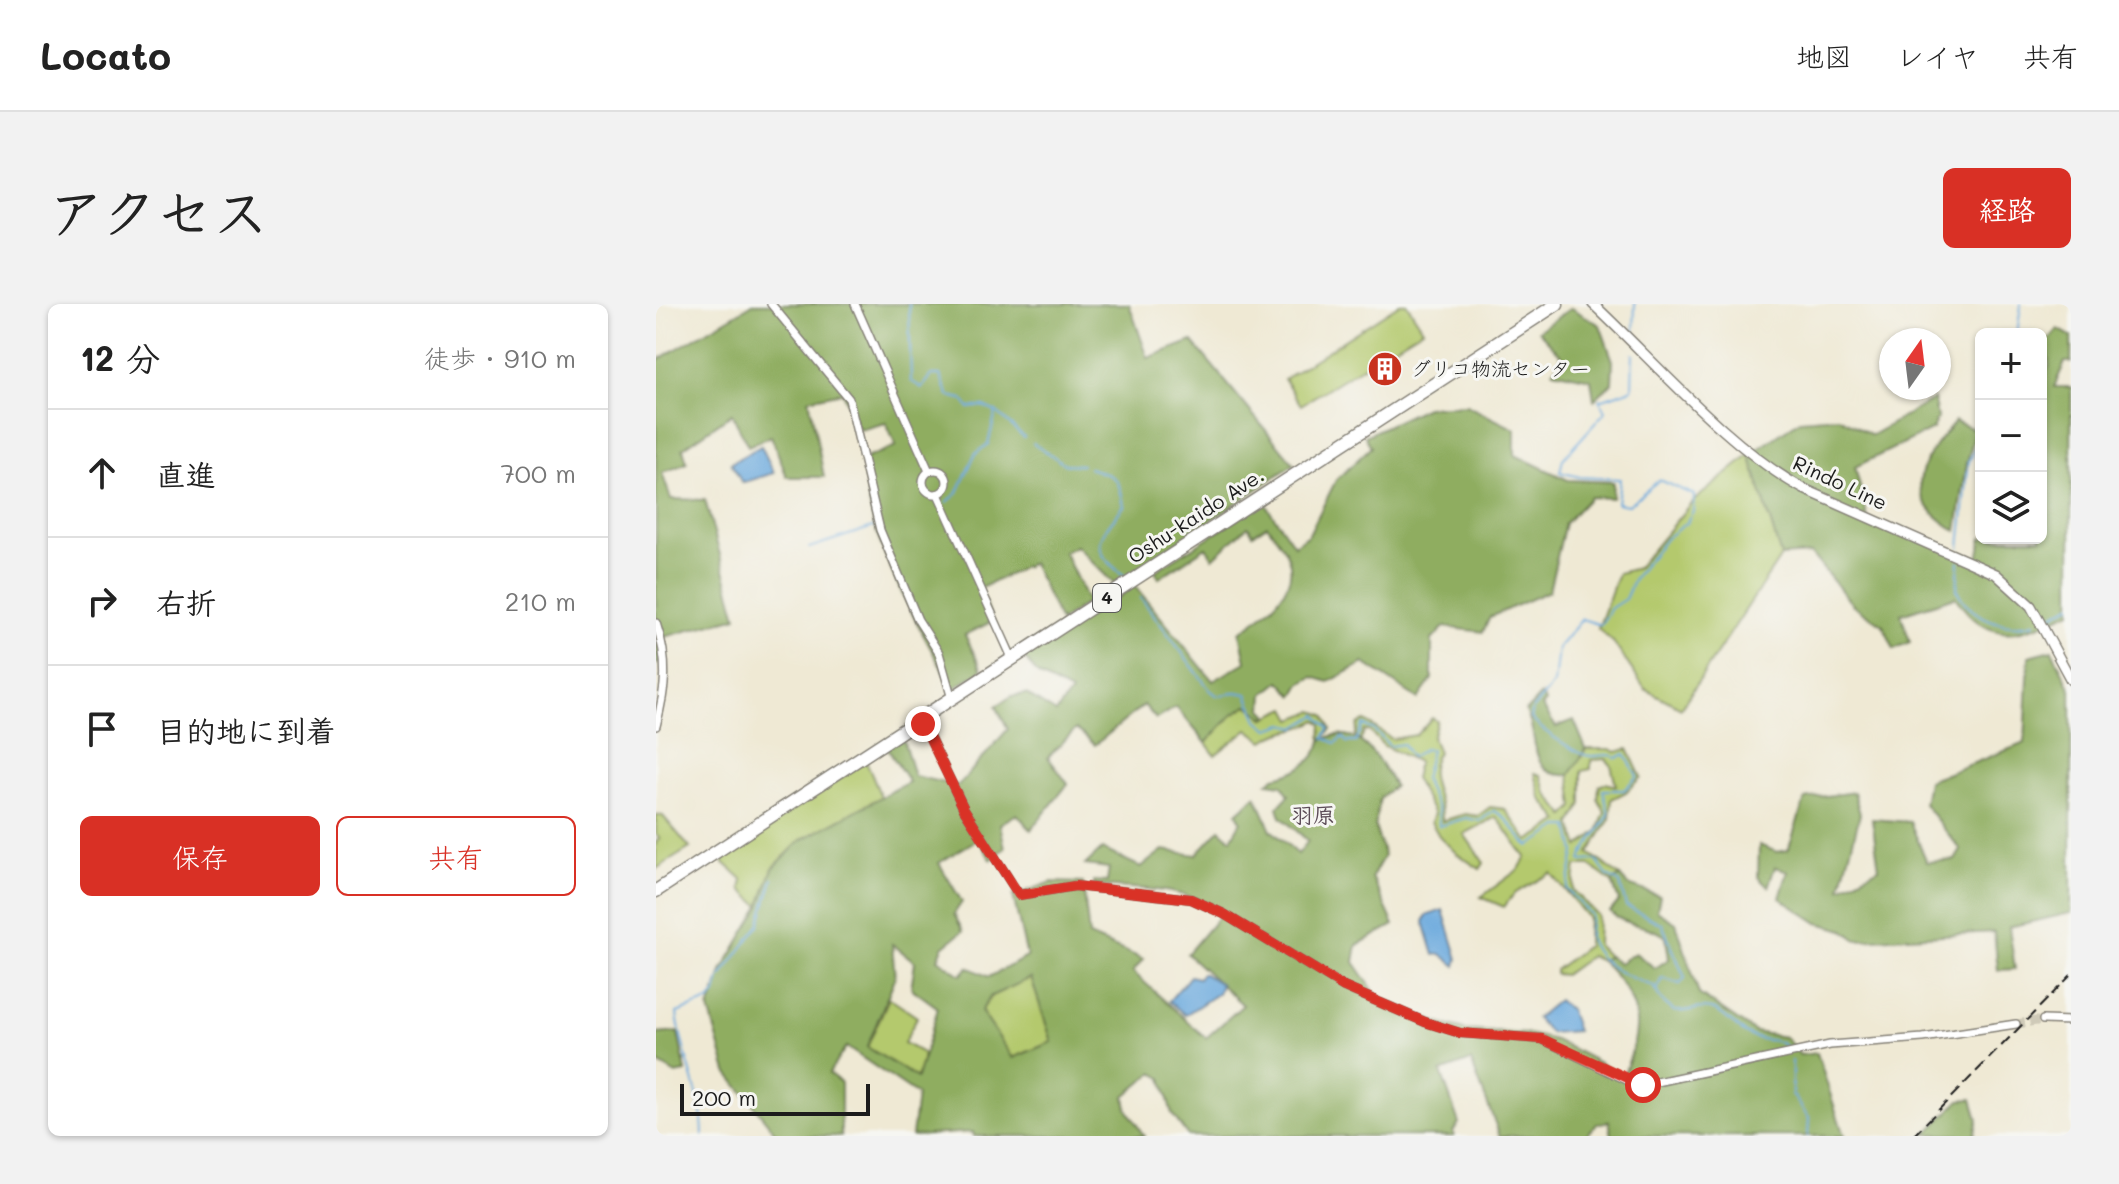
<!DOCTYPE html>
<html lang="ja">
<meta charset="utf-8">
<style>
:root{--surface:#fff;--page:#f2f2f2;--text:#222;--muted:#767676;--line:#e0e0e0;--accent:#d93025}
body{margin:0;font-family:Mali,"Klee One",sans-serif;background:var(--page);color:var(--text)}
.controls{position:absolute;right:24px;top:24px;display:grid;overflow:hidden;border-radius:12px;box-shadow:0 2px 6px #0004}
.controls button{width:72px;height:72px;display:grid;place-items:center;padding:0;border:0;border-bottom:2px solid var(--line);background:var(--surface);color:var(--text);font:40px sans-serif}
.compass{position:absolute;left:1223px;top:24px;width:72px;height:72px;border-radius:50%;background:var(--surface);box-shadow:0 2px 6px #0004;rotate:14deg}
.scale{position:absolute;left:24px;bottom:20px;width:190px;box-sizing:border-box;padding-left:8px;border:4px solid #1c1c1c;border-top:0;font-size:22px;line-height:28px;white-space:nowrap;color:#1c1c1c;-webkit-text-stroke:6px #f6f6f2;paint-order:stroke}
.stop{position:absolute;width:24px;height:24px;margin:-18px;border:6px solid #d93025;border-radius:50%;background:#fff}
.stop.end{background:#d93025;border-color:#fff;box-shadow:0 2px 8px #0008}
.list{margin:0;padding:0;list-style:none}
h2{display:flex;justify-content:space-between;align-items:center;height:104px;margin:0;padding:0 32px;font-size:34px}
h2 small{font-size:26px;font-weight:400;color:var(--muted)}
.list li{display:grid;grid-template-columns:52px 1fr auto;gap:24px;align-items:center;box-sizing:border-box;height:128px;padding:0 32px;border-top:2px solid var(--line)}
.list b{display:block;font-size:30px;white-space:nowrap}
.list em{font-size:26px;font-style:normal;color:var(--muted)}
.actions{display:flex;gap:16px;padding:24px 32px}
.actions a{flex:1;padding:18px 0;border:2px solid var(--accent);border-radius:12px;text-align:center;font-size:28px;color:var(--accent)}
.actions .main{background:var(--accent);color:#fff}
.icon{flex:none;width:44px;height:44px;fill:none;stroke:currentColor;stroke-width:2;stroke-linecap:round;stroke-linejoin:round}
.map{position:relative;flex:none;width:1415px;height:832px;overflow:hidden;border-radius:12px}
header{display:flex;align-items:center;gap:48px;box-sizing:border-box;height:112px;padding:0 40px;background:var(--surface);border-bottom:2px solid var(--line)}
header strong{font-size:38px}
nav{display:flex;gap:44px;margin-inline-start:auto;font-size:28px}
.intro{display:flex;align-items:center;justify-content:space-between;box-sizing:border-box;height:192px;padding:0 48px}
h1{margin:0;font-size:56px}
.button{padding:20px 36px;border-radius:12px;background:var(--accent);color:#fff;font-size:28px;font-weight:700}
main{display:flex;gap:48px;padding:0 48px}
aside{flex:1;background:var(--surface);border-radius:12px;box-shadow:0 2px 6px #0004}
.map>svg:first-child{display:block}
</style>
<header>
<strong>Locato</strong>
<nav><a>地図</a><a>レイヤ</a><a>共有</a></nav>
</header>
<div class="intro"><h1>アクセス</h1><a class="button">経路</a></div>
<main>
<aside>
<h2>12 分<small>徒歩 · 910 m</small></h2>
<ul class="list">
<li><svg class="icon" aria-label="ahead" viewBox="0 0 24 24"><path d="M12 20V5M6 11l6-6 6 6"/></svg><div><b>直進</b></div><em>700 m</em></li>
<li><svg class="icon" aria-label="right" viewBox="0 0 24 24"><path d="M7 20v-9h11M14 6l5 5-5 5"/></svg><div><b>右折</b></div><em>210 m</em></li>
<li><svg class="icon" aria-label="arrive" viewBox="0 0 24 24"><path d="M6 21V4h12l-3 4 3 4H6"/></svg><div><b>目的地に到着</b></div></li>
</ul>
<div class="actions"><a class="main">保存</a><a>共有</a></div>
</aside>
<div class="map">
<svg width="1415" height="832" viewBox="0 0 1415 832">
<rect width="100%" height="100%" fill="#f6f6f2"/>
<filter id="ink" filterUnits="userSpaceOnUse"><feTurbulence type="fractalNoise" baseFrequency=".0125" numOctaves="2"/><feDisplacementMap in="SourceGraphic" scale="16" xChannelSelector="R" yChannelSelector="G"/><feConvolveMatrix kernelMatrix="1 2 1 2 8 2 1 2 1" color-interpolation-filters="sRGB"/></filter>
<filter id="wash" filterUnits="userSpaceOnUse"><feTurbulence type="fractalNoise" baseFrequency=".006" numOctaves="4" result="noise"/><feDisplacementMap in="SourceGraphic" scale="32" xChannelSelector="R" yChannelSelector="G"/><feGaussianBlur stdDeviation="1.8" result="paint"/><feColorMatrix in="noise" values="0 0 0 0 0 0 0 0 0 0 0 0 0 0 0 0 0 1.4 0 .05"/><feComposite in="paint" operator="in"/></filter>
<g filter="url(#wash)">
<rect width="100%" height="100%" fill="#efe9d4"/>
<g fill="#b4c96d" stroke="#687244" stroke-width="2" fill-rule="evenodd">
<path d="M744 0H751L767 25 645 101 628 75Z"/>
<path d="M1094 151 1125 252 1025 404 989 385 957 338 942 325 962 269 981 264 1035 199Z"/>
<path d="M592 401 609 414 631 404 637 415 658 407 669 411 675 425 665 437 666 420 661 416C643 428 626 424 608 437L592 425 559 451 550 439 576 411Z"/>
<path d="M776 414 781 417 776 434 782 448C765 473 788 493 786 517L809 510 822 512 834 503 849 505 872 537 904 517 885 494 879 469 885 471 891 489 909 512 918 503 914 471 930 445H954L960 448 972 445 985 473 970 488 956 495 954 515 933 549 964 572 956 578 934 562H920L917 586 942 612 941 641 952 652 945 657 934 652 908 671 899 670V666L931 642 932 614 895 569 858 590 848 603 825 593 863 565 870 553C859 541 852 526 840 513L808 530 828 559 824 565 801 550 783 532 775 518 778 510 758 474 762 458 728 442 713 427H708L705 436 699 434 702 420 709 417 736 435 760 431ZM950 455 955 461 960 482 950 479 943 482 942 495 949 508 942 527 923 543 915 520 926 500V467L935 465V456Z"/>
<path d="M210 457 226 495 145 536 117 564 104 602 85 585 87 576 64 555Z"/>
<path d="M0 511 7 512 34 544 0 565V538L4 535 0 530Z"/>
<path d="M375 673 396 738 356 754 325 707 335 692Z"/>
<path d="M233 694 261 713 248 739 268 750 261 774 211 743Z"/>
</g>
<g fill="#8fad60" stroke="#56643e" stroke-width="2" fill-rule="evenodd">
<path d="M97 0H473L492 54 536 37 638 160 459 281 420 242 408 248 432 298 404 318 376 259 323 285 337 317 309 331 326 366 297 385C263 322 203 226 210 154L240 142 230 119 203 126 186 88 153 95 168 173H131L115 132 92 142 76 110 27 144 31 159 6 169 15 195 49 196 81 313 1 335 7 358 0 360V57Z"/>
<path d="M915 4 944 21 957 57 956 79 938 96 935 75 897 67 906 52 882 27Z"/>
<path d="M1402 25 1415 32V58H1409L1398 83H1415V307C1367 330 1336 346 1299 293L1245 310 1254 338 1238 345 1227 321 1197 301 1155 250 1125 252 1094 151 1144 116 1183 113 1216 131 1278 95 1281 114 1277 125 1199 163 1212 215 1322 256 1326 234H1385V79L1393 62 1390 39Z"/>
<path d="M810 101 859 125V151L912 176 957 178 956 194 934 193 909 219 893 287 834 313 827 328 788 323 776 336V375L762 395 708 359 673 378 657 373 645 380 638 392 624 377 608 390 607 405 612 410 609 414 592 401 576 411 550 439 520 403 500 415 488 401 439 441 420 425 392 453 412 480 375 526 361 510 344 520 349 544 335 556 322 535 283 559 306 598 298 610 307 627 287 643 282 655 305 671 312 663 333 673 371 653 357 592 396 578 427 579 433 632 487 655 477 668 550 734 587 701 531 650 564 611C535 581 477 585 438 582V577L451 578 453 564 429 561 446 545 485 563 507 546 540 551 564 525 575 535 585 517 581 509 600 492 615 526 642 550 652 537 625 513 622 503 633 491 626 481 612 479 618 473C637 470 661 458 665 437 699 415 724 455 738 482L724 494 719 522 728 552 716 573 738 621 701 641 698 658 722 693 783 719 809 726 873 730 899 736 967 771C989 721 985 695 945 657L952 652 963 659 979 649 999 664 1013 655 1010 633C992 619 971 624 954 608L963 597 956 578 964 572 972 581 1004 592 1001 607 1020 619 1043 690 1099 728 1129 733 1144 751 1161 749 1188 832H956L953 817 941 820 930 832H844L815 757 785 768 803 819 797 828 798 832H532L516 810 506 774 497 769 469 792 471 805 488 832H318L317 828 256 832 261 791 190 743 173 769 185 779V832H122L71 768 53 705 67 665 104 602 117 564 145 536 253 478 231 444 247 435 258 472 302 482 352 425 340 402 356 392 370 390 400 409 415 388 382 371 368 353 479 282 557 377 590 358 584 328C605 313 645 285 632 253 628 242 618 231 611 221L597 230 592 222 557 254 550 243 503 274 499 267 608 198 638 241 653 230 680 176 715 143 709 132 770 103ZM236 640 259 658 255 684 282 704 261 774 211 743 239 674ZM375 674 396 738 357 754 325 707 335 692Z"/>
<path d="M1299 117 1320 126 1311 159 1301 227C1243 193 1262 160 1299 117Z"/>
<path d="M1396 346 1415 385V609L1353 623 1359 665 1342 666 1338 628 1201 636 1188 626 1162 619 1124 594 1132 567 1119 563 1112 583 1102 573 1103 541 1121 548 1132 546 1149 495 1198 488 1204 510 1185 584 1223 564 1216 515 1254 518 1271 558 1299 556 1305 546 1268 500 1272 477 1369 439 1373 352Z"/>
<path d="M885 391 890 398 886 402 900 423 918 416 930 445 914 471C871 474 884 435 870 407Z"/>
<path d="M22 728 30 768 20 770 0 758V730Z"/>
<path d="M1316 795 1322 815 1318 832 1270 830 1304 796Z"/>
</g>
<g fill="#6aa9dd" stroke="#43627c" stroke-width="2">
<path d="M105 142 118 169 86 179 75 159Z"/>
<path d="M787 606 802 655 800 662 785 650 778 651 768 618 770 612Z"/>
<path d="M546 669 565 680 562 689 529 711 513 697 534 672 542 674Z"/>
<path d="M902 696 914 707 921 727 894 729 880 714Z"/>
</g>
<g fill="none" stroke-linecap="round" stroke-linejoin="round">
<g stroke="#6aa9dd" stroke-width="2">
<path d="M253 0 255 77 266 84 276 71H284L293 92 306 95 313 104 327 102 340 108 332 140 319 150 301 190 291 198"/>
<path d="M978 27 979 0"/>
<path d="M1361 30 1365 0"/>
<path d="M977 50 976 85 944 96 949 108 907 155 904 168 924 173 964 175 961 199 972 201 1003 176 1038 191 1037 207 1030 219 1010 234 979 273 969 295 955 304 945 321 926 315 902 344 898 380 877 404 875 414C883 425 916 446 929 451 941 455 950 447 961 454L969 450 981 472 968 486H947L953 510C947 524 926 546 925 557L940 556 951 571 964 579 970 602 1006 620 1029 674 1024 680 1006 674 1001 685"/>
<path d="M341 109 368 133"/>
<path d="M377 139 409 160 426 161"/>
<path d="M433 164C462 174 462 171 468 202 443 233 430 244 469 272"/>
<path d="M1304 243 1313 158 1325 132"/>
<path d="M153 244 217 223"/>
<path d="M1303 258 1301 285C1312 314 1352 327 1379 319"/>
<path d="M485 294 554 386 562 392 580 388 591 390 602 416 613 425 628 420 641 423 661 411 673 424 668 434 680 439 686 433 691 438H700L707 421 718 426 734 442 747 440 755 453 768 445 775 446 768 475 782 506 783 522 810 514 824 517 837 507C854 511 860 535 874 542L903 523H913L919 548 911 585 935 611C935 619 931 629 934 637 944 663 974 674 997 682L1006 697 1018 707C1031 709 1042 702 1055 705 1067 707 1081 726 1095 732 1108 738 1120 733 1130 743"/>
<path d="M1391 314 1415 301"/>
<path d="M1136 757V790L1153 814 1152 832"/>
<path d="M47 832C47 790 25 750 21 709L53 697 60 689 64 674 103 621 117 575"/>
</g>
</g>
</g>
<g filter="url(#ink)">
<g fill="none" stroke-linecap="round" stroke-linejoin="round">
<path stroke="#cfcab8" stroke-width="9" stroke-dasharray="9 4.5" stroke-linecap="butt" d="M1360 720 1387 716"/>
<g stroke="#868278" stroke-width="10">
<g id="minor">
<path d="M115 0 193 95 224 226 262 316 283 349 296 395"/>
<path d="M199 0 273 167"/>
<circle cx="279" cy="178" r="12"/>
<path d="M282 190 357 356"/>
<path d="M0 319C13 357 10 384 0 422"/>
<path d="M265 415 308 505 363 591 419 582 535 595 568 610 688 683 769 718 804 729 886 735 977 779 987 781 1174 741 1267 734 1360 720"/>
<path d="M1387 716 1415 717"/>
</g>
</g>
<g stroke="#868278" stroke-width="12">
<path id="tertiary" d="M937 0C999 58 1075 146 1148 185L1340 270 1375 302 1415 376"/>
</g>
<g stroke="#868278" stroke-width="15">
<path id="trunk" d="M0 587 901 0"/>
</g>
<use href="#minor" stroke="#fff" stroke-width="7"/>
<use href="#tertiary" stroke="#fff" stroke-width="9"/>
<use href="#trunk" stroke="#fff" stroke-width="12"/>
<path stroke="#1c1c1c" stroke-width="2" stroke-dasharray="12 6" stroke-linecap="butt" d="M1257 832 1415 671"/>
</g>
</g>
<g fill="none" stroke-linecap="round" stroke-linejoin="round" filter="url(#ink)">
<path stroke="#d93025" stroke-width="10" d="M267 420 308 505 363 591 419 582 535 595 568 610 688 683 769 718 804 729 886 735 987 781"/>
</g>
<defs>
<g id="building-disc" transform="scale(1.8)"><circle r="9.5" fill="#c8321e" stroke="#f6f6f2"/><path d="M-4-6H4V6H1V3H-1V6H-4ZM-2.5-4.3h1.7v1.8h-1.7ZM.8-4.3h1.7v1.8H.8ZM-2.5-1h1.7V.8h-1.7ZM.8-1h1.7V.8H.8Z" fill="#fff"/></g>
</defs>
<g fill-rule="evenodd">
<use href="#building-disc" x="729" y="65"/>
</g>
<g text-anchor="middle" stroke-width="6" stroke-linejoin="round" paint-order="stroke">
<rect fill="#f6f6f2" stroke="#5d5d5c" stroke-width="2" x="437" y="280" width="28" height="28" rx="6"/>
<g font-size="18" font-weight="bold" fill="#1c1c1c">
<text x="451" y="300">4</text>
</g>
<g font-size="20" fill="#1c1c1c" stroke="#f6f6f2" text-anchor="start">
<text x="755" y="72">グリコ物流センター</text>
</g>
<g font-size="20" fill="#1c1c1c" stroke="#f6f6f2">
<text transform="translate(1184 179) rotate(25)" y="7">Rindo Line</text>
<text transform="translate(540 212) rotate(-33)" y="7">Oshu-kaido Ave.</text>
</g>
<g font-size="22" font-weight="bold" fill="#5d4d58" stroke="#f6f6f2">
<text x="657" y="519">羽原</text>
</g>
</g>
</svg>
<div class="controls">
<button>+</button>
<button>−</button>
<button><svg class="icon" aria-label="layers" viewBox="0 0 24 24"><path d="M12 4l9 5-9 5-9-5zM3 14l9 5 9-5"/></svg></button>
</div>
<svg class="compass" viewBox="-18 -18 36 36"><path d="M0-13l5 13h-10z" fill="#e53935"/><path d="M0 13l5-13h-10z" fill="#767676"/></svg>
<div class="scale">200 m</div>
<div class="stop" style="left:987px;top:781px"></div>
<div class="stop end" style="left:267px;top:420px"></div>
</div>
</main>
